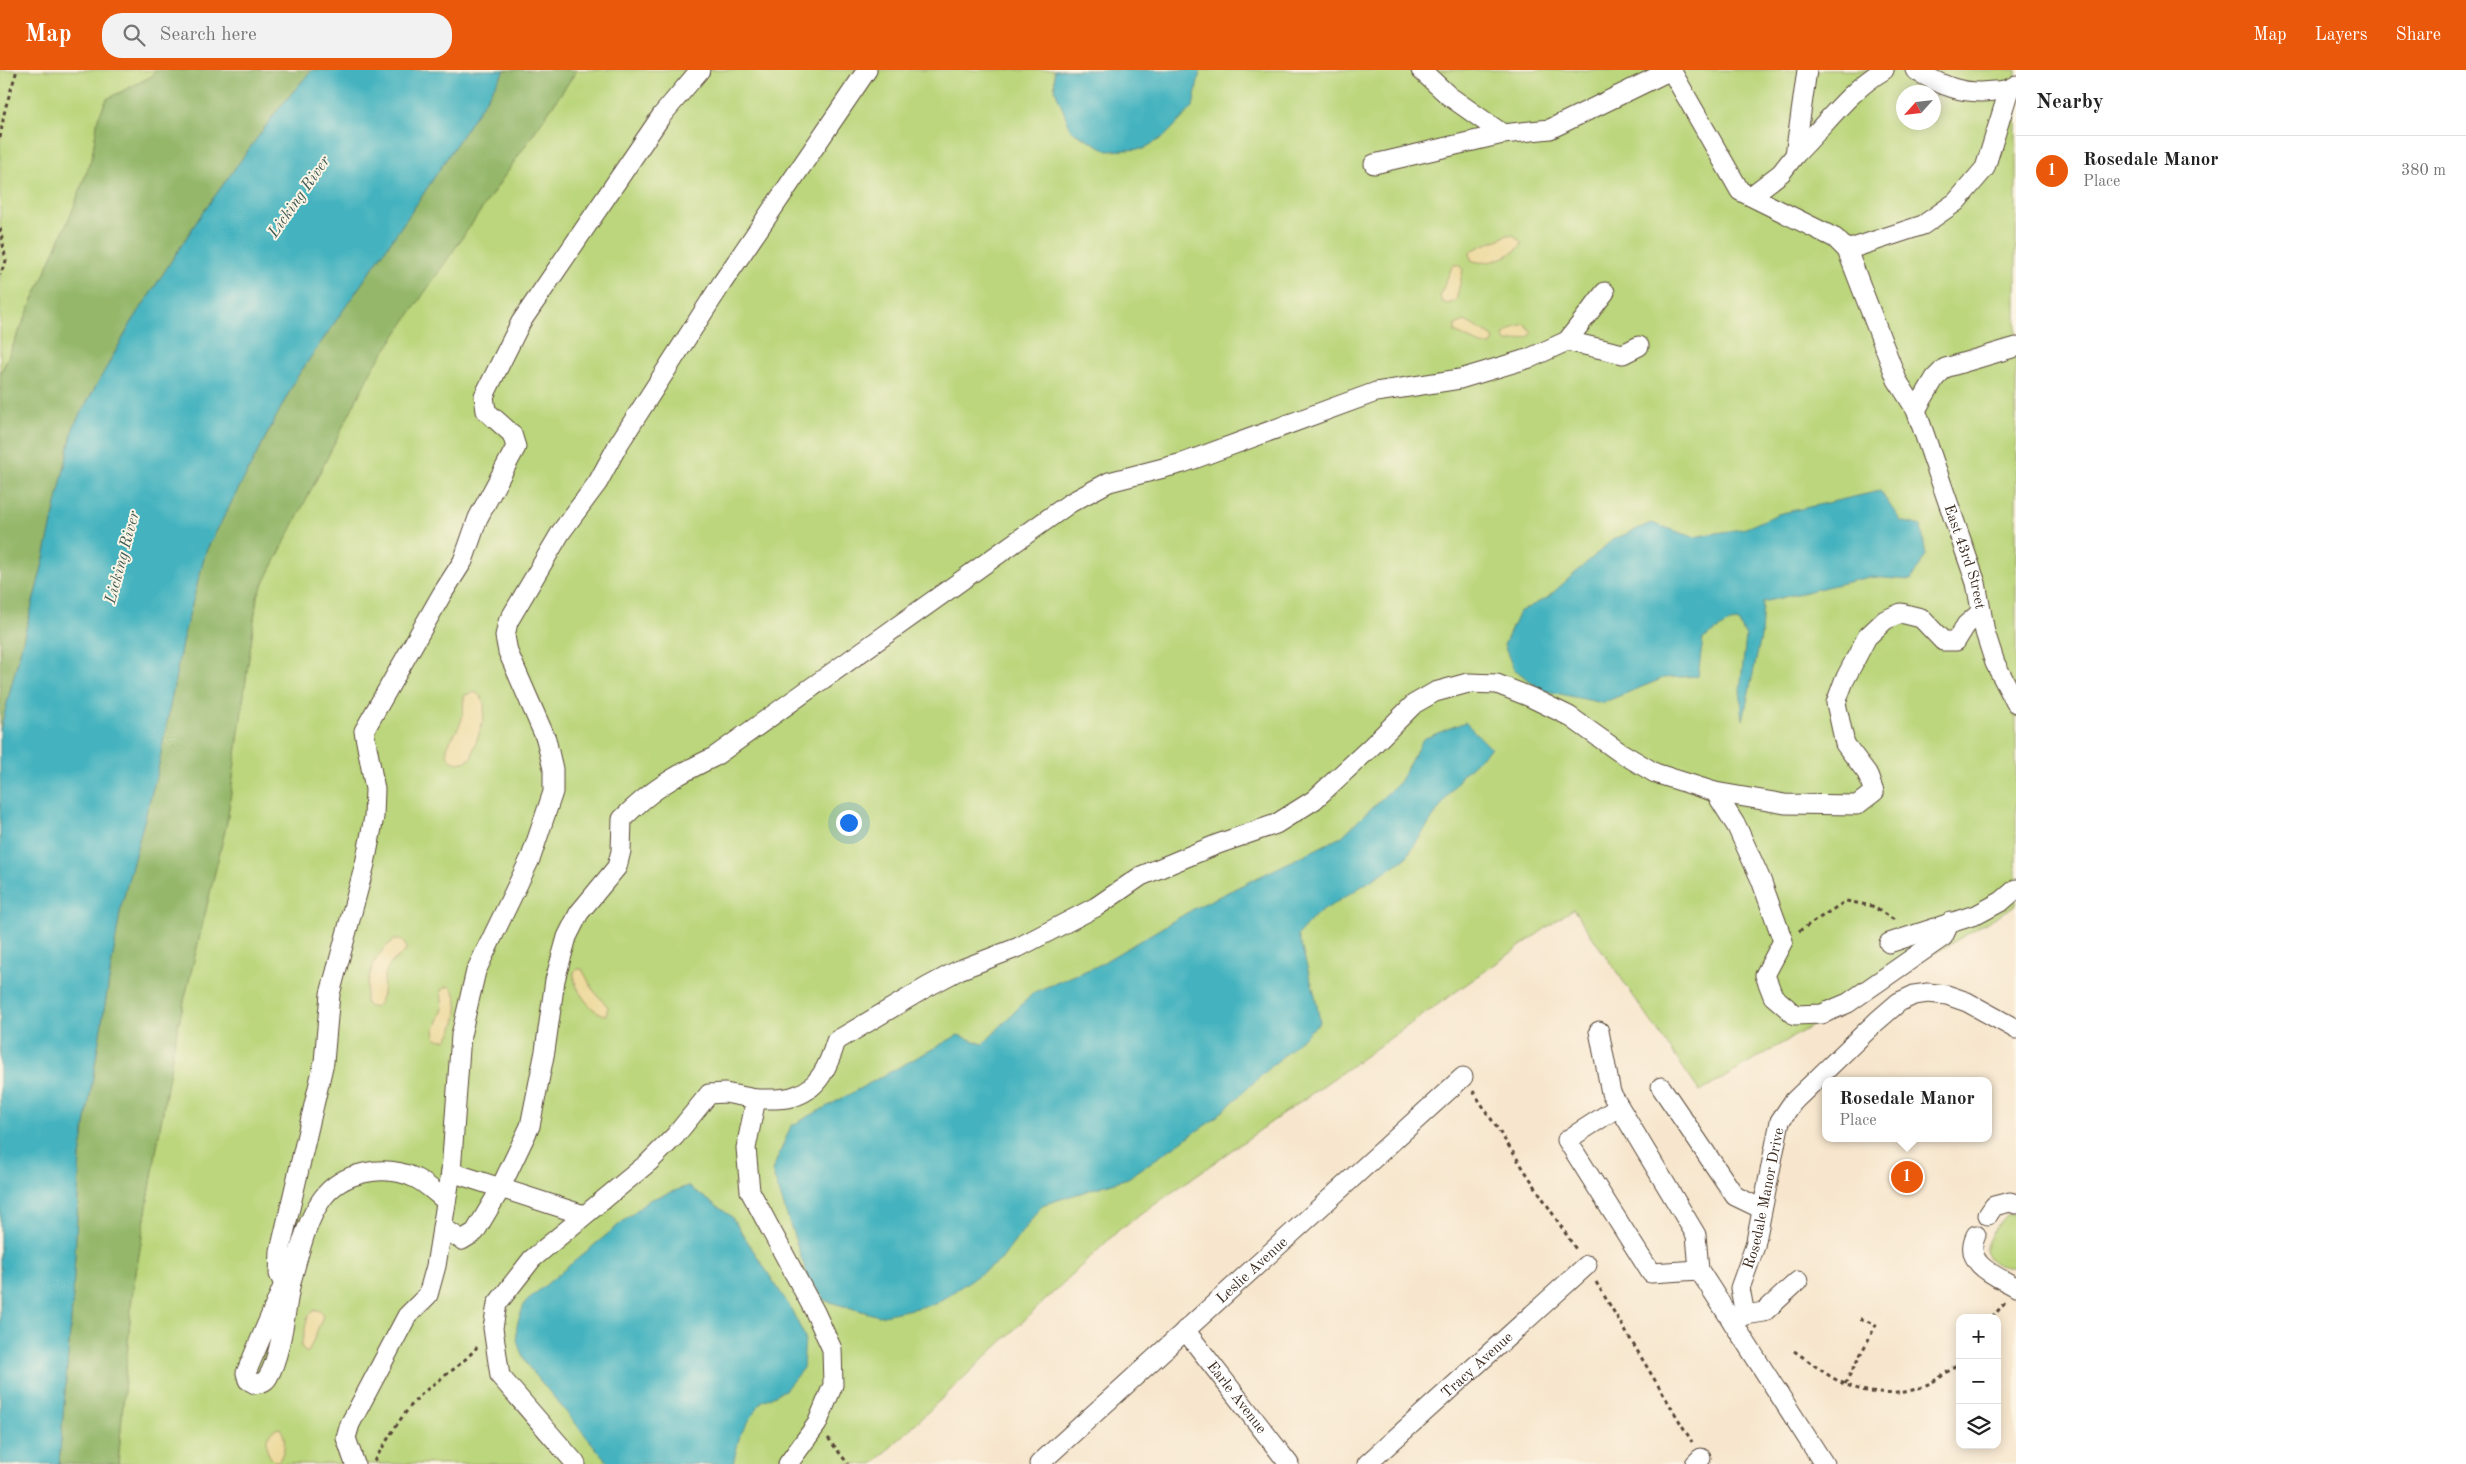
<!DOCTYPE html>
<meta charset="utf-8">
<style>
:root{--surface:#fff;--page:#f2f2f2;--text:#222;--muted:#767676;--line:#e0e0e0;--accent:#ea580c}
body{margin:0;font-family:"Old Standard TT",serif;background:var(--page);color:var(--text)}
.controls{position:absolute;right:15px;bottom:15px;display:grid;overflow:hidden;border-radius:10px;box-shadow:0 2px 12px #0003}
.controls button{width:45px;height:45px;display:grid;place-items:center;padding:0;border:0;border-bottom:1px solid var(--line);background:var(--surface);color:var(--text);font:25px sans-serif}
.compass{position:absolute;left:1896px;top:15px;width:45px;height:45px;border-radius:50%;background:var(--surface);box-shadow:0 2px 12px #0003;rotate:243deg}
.you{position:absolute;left:848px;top:752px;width:18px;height:18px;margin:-12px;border:4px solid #fff;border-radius:50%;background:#1a73e8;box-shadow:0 0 0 8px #1a73e833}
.badge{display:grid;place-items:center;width:32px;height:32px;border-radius:50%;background:var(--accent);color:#fff;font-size:16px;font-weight:700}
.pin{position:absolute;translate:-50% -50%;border:2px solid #fff;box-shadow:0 1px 5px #0006}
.popup{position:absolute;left:1822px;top:1007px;width:170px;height:65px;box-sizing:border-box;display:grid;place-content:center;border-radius:10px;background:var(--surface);filter:drop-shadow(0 1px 4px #0005);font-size:16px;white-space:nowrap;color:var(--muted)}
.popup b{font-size:19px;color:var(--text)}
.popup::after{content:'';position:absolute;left:50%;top:100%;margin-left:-10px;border:10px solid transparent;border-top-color:var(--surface)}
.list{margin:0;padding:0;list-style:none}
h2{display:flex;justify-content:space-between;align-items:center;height:65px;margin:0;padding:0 20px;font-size:21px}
h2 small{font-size:16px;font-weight:400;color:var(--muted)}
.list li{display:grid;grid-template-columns:32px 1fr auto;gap:15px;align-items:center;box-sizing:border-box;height:70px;padding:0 20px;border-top:1px solid var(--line)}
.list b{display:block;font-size:19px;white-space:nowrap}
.list p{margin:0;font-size:16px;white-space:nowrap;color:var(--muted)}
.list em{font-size:16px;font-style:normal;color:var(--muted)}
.icon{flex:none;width:28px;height:28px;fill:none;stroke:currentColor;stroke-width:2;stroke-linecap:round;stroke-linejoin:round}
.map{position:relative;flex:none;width:2016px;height:1394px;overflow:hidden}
header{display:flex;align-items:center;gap:30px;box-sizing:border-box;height:70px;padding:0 25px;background:var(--accent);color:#fff}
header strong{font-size:24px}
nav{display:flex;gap:28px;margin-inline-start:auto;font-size:18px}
.search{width:350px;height:45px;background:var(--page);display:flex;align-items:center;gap:12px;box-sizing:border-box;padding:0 18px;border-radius:20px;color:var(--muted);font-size:19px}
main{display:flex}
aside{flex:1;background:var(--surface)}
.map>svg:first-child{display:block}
</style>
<header>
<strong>Map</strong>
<div class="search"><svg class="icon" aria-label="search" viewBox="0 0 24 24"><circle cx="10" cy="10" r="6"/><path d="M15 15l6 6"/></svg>Search here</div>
<nav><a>Map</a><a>Layers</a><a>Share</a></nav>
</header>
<main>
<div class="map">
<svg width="2016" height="1394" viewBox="0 0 2016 1394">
<rect width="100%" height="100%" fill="#fcf5e5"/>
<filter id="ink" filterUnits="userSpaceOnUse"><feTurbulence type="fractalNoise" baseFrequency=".02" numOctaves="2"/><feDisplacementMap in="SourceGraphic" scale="10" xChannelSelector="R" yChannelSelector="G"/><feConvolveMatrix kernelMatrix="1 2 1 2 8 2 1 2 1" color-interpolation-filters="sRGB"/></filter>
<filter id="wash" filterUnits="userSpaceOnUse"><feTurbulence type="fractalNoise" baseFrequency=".0096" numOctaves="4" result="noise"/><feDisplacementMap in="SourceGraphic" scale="20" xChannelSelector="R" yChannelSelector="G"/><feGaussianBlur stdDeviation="1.12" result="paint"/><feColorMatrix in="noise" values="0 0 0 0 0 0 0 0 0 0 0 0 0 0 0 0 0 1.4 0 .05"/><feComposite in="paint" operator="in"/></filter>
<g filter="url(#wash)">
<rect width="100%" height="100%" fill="#f7e6cd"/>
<g fill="#bbd67b" stroke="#7b804c" fill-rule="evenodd">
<path d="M0 0H155L153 6 107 29 98 48 92 87 74 137 0 305Z"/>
<path d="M577 0H2016V835L1700 1022 1573 839 1120 1159 873 1394H118L132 1226 175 969 227 752 257 527 367 306ZM1904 22H1934V52H1904Z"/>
<path d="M2007 1144H2016V1196C2005 1200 1989 1193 1985 1181 1988 1167 1997 1154 2007 1144Z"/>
</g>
<g fill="#94b76b" stroke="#687044">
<path d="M155 0H312L279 38 201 145 132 252 74 355 42 497 0 660V305L74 137 92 87 98 48 107 29 152 6Z"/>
<path d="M505 0H577L371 301 257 527 227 752 175 969 132 1226 118 1394H59L73 1225 80 1086 121 837 158 699 183 568 206 481 297 307 414 138Z"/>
</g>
<g fill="#eeda9e" stroke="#94825e">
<path d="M1507 165H1513L1521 172V176C1509 187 1486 197 1471 190L1470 183C1479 174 1495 173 1507 165Z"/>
<path d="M1453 195H1459L1463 200 1456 231 1447 234 1441 231 1440 225Z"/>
<path d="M1465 251 1492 266 1494 270 1491 275H1481L1455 262V255Z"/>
<path d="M1525 254 1532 262 1530 266 1519 270 1506 272 1503 265 1517 256Z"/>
<path d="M474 622C498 631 473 672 472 687 463 696 446 695 447 679 448 671 460 659 462 648 465 640 462 633 465 625Z"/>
<path d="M395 870H402L406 876V881C398 887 389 893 386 902 381 915 387 928 375 937H369L365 932C369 906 371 885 395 870Z"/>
<path d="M578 899H582L593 920 608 937 606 945C591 944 572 916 574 902Z"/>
<path d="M449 916C463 927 457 958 446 970L436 969 434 961 443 939 441 920Z"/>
<path d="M315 1240 321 1241 323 1246 309 1281 306 1283 301 1276 308 1246Z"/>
<path d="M280 1358C287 1368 285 1380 279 1391H274C263 1381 263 1361 280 1358Z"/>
</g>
<g fill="#44b3bf" stroke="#406e6e">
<path d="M312 0H505L414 138 297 307 206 481 183 568 158 699 121 837 80 1086 73 1225 59 1394H0V660L42 497 74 355 132 252 201 145 279 38Z"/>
<path d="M1054 0H1199L1200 1 1193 37 1165 66 1143 79 1108 81 1071 60 1055 20Z"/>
<path d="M1880 421 1901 451 1921 456 1926 485 1911 510 1869 507 1763 532 1761 567 1743 650 1740 620 1746 567 1738 551 1730 552 1703 569 1698 606 1664 608 1602 633 1541 620 1513 598 1504 575 1519 542 1547 528 1612 470 1651 453 1694 467 1746 458 1778 444Z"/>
<path d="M1465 652 1491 678 1462 705 1405 789 1316 845 1298 865 1315 925 1320 952 1213 1050 1128 1108 1042 1135 1001 1190 935 1234 879 1246 826 1231 808 1208 772 1101 791 1056 958 965 983 974 1034 922 1097 896 1195 838 1341 767 1399 712 1423 669Z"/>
<path d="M688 1116 731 1146 790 1237 805 1267 803 1298 785 1320 761 1332 740 1365 733 1394H609L528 1296C513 1269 513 1259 526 1231L649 1130Z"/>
</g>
</g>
<g filter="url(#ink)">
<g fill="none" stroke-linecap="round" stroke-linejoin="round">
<g stroke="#574638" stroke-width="21">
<g id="minor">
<path d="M1421 0 1449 26 1503 64"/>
<path id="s1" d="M1671 0 1740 121 1835 168 1847 180 1897 310 1916 340 1976 513 1985 562 1995 593 2016 633"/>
<path d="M1915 0C1942 16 1963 25 1994 21 2003 21 2009 20 2016 15"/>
<path d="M1795 85C1824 57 1848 21 1884 0"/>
<path d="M1374 94 1503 64 1550 59 1671 0"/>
<path d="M1751 126 1781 103 1795 85 1807 0"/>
<path d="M1847 180 1923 155 1956 132 1985 98 2009 20"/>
<path d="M1567 271 1605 222"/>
<path d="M1916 340 1935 308 1945 298 2016 277"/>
<path d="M1715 722 1785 734 1857 735 1874 722 1867 703 1845 674 1836 633 1844 611 1867 567 1885 550 1901 543 1921 548 1943 571H1956L1966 555 1981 542"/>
<path d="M1889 873 1978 844 2002 831 2016 819"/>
<path d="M1599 961 1611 1023 1696 1165 1699 1200 1824 1394"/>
<path d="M1661 1017 1735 1126 1762 1139"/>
<path d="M1617 1038 1567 1070 1651 1203 1699 1200"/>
<path d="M451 1102 584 1145"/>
<path d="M446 1131C437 1124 426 1113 415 1108 385 1094 342 1101 322 1129 305 1153 299 1185 291 1212L284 1214 279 1204 280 1181 324 992 330 924 365 794 374 747 375 719 364 661 442 524 463 491 478 448 516 377 512 364 486 341 484 326 521 252 662 45 700 0"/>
<path d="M1988 1145 1994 1136 2010 1132 2016 1134"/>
<path d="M442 1157 462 1170 475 1162 497 1125 530 1056 545 981 555 910 567 867 579 843 617 797 621 781 622 749C652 719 676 705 714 687L1070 433 1109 412 1183 393 1376 322 1460 309 1530 288 1567 271 1623 284 1639 276"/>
<path d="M1976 1165C1962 1194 1996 1206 2016 1217"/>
<path d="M284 1214 246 1303 248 1310 255 1314C261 1313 265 1312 268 1307 281 1286 286 1237 291 1212"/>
<path d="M1745 1245 1764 1242 1798 1211"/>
<path id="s2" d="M1733 1253 1745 1245 1740 1218 1755 1176 1780 1051 1793 1032 1877 951 1899 932 1914 925 1928 923 1947 925 1967 932 2016 959"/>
<path id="s3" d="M1185 1260 1289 1394"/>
<path d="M355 1394 346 1368 350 1354 407 1246 428 1225 436 1196 451 1102 461 965 476 901 531 787 553 722V699L546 669 508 582 505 566 508 552 561 462 598 412 618 375 722 213 867 0"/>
<path d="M576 1394 500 1306 493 1258 497 1234 532 1189 649 1092 675 1066 709 1024 725 1023 756 1029"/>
<path d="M788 1394 817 1354 833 1315 832 1279 815 1242 750 1121 746 1078 756 1029C768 1029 781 1030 792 1027 819 1020 829 994 836 971L927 917 959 900 1019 877 1096 837 1141 806 1218 774 1276 754 1314 730 1372 676 1414 634 1435 622 1468 613 1497 614 1530 627 1569 646 1618 681 1655 703 1715 722 1737 757 1761 810 1783 871 1765 905 1773 926 1795 945 1822 944 1848 933 1943 867 1950 852"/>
<path id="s4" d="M1039 1394 1463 1007"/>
<path id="s5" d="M1367 1394 1587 1195"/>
<path d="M1695 1394 1701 1388"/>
</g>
</g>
<g stroke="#574638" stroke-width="3" stroke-dasharray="4 4" stroke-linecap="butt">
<path d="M0 68 5 39 17 0"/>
<path d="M0 158 6 191 0 205"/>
<path d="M1799 861 1846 831 1872 836 1896 851"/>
<path d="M1473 1021 1577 1181"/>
<path d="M1596 1212 1692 1372"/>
<path d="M1992 1248 2005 1232"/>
<path d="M1794 1281C1811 1292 1829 1308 1847 1315 1890 1332 1927 1323 1960 1291"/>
<path d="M1845 1314 1876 1255 1859 1248"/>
<path d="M828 1368 848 1394"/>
<path d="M374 1391C389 1368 403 1341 424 1322 444 1305 459 1298 477 1277"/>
</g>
<use href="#minor" stroke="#fff" stroke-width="19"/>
</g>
</g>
<g text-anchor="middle" stroke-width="4" stroke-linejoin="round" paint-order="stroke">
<g font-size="15" fill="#3b2a1e" stroke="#fcf5e5">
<text dy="5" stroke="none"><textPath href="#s1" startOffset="592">East 43rd Street</textPath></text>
<text dy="5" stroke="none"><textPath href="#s2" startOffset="135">Rosedale Manor Drive</textPath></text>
<text dy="5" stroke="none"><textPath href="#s4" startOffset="288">Leslie Avenue</textPath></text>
<text dy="5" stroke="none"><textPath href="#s5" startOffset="148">Tracy Avenue</textPath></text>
<text dy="5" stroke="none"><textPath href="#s3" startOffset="85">Earle Avenue</textPath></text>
</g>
<g font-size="16" font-style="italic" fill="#3e5a56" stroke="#fcf5e5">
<text transform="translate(298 126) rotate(-55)" y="6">Licking River</text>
<text transform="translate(121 487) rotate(-75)" y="6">Licking River</text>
</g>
</g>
</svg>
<div class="controls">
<button>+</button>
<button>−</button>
<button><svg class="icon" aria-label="layers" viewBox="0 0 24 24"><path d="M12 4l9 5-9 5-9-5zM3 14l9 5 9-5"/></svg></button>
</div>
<svg class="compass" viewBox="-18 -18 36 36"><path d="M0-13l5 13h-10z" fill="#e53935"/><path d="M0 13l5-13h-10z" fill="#767676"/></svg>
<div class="you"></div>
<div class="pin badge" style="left:1907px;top:1107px">1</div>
<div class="popup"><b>Rosedale Manor</b>Place</div>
</div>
<aside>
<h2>Nearby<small></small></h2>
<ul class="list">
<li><span class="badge">1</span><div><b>Rosedale Manor</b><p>Place</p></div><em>380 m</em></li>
</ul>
</aside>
</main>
